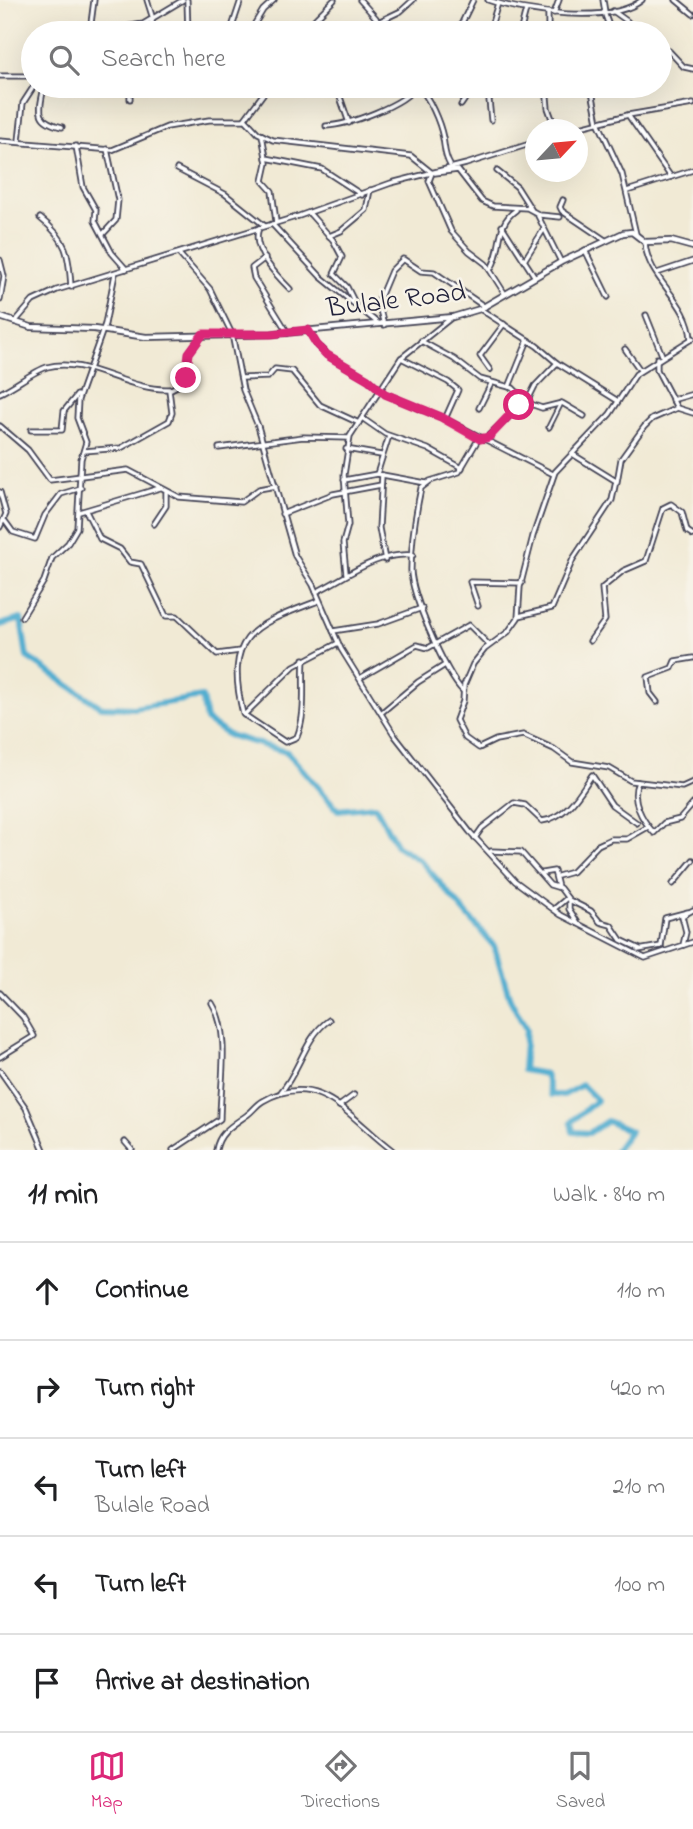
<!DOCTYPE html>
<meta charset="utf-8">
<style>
:root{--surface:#fff;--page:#f6f6f6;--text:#202124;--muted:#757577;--line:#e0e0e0;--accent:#db2777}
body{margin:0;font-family:"Indie Flower",sans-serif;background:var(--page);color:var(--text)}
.compass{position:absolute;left:525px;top:119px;width:63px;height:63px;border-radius:50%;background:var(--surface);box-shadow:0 7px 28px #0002;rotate:64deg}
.stop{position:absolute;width:21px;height:21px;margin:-16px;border:5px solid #db2777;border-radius:50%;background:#fff}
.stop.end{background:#db2777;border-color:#fff;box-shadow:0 2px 7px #0008}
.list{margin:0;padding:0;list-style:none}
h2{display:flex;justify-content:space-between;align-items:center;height:91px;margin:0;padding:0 28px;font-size:30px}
h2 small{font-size:23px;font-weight:400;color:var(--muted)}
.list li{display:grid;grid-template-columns:46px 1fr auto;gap:21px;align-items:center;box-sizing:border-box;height:98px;padding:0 28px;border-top:2px solid var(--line)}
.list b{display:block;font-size:26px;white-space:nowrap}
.list p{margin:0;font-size:23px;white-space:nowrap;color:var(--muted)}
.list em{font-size:23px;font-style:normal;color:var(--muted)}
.icon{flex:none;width:38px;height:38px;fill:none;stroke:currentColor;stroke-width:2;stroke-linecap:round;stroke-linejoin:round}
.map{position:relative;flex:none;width:693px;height:1150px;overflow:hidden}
.search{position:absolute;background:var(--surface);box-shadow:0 7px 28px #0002;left:21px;right:21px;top:21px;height:77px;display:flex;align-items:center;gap:18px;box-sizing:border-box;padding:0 24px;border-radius:38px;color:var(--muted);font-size:26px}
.sheet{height:581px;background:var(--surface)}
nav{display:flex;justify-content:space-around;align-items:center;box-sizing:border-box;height:98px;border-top:2px solid var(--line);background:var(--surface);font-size:19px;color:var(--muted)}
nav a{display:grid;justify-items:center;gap:4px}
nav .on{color:var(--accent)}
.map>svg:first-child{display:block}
</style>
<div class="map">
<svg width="693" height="1150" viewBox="0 0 693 1150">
<rect width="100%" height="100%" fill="#f7f3e8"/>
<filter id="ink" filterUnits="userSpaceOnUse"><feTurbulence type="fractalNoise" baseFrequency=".0143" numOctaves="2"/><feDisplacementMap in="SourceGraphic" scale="14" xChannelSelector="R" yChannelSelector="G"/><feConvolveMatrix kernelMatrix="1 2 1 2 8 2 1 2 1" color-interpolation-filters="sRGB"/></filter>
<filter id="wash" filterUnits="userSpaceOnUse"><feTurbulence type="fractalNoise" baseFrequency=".00686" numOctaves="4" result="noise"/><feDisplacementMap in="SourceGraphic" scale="28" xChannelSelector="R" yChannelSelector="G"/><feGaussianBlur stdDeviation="1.57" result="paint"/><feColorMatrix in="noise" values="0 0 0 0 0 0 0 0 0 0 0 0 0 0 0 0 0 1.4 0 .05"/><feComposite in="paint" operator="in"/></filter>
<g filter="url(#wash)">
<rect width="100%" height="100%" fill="#f1ead5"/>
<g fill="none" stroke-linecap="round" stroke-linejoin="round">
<path stroke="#52aed0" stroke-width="6" d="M0 625 21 619 27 657 101 707 134 708 202 697 206 720 228 735 287 752 338 810 375 806 397 846 421 861 494 946 510 999 526 1029 523 1070 545 1074 551 1095H564L582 1085 597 1100 571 1122 573 1132 589 1133 607 1121 630 1131 616 1150"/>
</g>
</g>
<g filter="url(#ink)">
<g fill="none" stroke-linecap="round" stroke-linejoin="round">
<g stroke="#414052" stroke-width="7">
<g id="minor">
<path d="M187 0 188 33"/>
<path d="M360 0 376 18 382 33"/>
<path d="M488 0C522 12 612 25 642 0"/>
<path d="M603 0 605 12"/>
<path d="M676 0 693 14"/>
<path d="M613 11 627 21 635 33"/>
<path d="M604 12 609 26 606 33"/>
<path d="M548 13V33"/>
<path d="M554 13 559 0"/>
<path d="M378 22 401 11 413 0"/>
<path d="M90 31 94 0"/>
<path d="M88 33 143 24 183 0"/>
<path d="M147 33 153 19 147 0"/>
<path d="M230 33 241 0"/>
<path d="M249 33 263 10 274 0"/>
<path d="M301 33 334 0"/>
<path d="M457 33 473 0"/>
<path d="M489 33 498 3"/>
<path d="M520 33 526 10"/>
<path d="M660 49 669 51 684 67 693 69"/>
<path d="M0 76H33"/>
<path d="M44 86C41 107 32 120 62 127"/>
<path d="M348 86 340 97 349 123"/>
<path d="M418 86C429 97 440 122 443 138 445 148 444 155 450 165"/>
<path d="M546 86 548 108 556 130"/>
<path d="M591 86 598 122 622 174 636 234"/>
<path d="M174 91 187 86"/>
<path d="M130 99V86"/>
<path d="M461 105 474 86"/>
<path d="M628 115 671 177"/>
<path d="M245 119 258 133 273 140 411 156 431 172"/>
<path d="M491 120 489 100 494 86"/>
<path d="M326 126C348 125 405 105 416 86"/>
<path d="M568 130 628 115 693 104"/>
<path d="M262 135 267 163 263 181 272 191 276 222"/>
<path d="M0 141 112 150 167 127 209 120H244L269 86"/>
<path d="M19 141 23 103 34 86"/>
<path d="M76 146 83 187 96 210 95 221 112 253 126 269"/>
<path d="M266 158 322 169 362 195"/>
<path d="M177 169 225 194 265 226"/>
<path d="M497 171 517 187 531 209"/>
<path d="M432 173 429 181 451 231 469 251 486 264 505 294"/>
<path d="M435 173 458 170 482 201 493 206 527 208 540 215 560 217"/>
<path d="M627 191 693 170"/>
<path d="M563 200 560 207 562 211 605 240"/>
<path d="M309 213 333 240 342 257 334 274 347 287 354 301"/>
<path d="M538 216 561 262"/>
<path d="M40 218C67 239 69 254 71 287"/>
<path d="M272 224 321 277 379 324"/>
<path d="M502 226 535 277"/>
<path d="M259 228C250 249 277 276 290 289"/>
<path d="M103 234 116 220 118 200 107 149"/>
<path d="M329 236 341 231 366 210 370 190"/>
<path d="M645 242C647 280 689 300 691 339"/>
<path d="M585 250 608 297"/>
<path d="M180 255 210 289 232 334 243 390 258 426 295 556 313 585 341 649 395 736 470 832 515 881 561 915 645 958 693 942"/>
<path d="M265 258 252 268 254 278 288 333"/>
<path d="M525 259 544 229"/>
<path d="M0 260 4 276 0 300"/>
<path d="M490 270C504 250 494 225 516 210"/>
<path d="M657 273 693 261"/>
<path d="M480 309 537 346 557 363 618 401"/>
<path d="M646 315 662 355"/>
<path d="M15 322 33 301 57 290 299 216 391 183 466 164 536 142"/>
<path d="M384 325 378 302 391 271 403 259 421 271 434 272 485 307"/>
<path d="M309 331 317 345 327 355 368 379 385 394 441 417 553 474"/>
<path d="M693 338 636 374 610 414 555 472 533 536 520 587 518 618 508 632 485 649 473 664 464 685 463 701 456 720 465 738 479 748 496 740 523 735 554 749 572 762 609 768 631 781 682 787 693 782"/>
<path d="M421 341 454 359 480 379 513 388 522 397 529 398"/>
<path d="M625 349 640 370"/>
<path d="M401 358 448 382 458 390 445 419"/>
<path d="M657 358V370L677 408"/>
<path d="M490 370 480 356 504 324"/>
<path d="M241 378 268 377 275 369 292 371 320 405 359 423"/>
<path d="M509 387 528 340"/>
<path d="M0 393C15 386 34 371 47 367 86 356 127 391 169 389"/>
<path d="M672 400 693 394"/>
<path d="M525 402 542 408 562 403 584 416"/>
<path d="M479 408 491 384"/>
<path d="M362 418 385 434 428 449 462 468"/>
<path d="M0 426 28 450 50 480 128 470 179 497 241 502 259 489 276 486"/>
<path d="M549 427 561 403"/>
<path d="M31 430H62L64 411 77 395"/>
<path d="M485 439 529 398 535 386 557 363"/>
<path d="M219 448 303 437 349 438"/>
<path d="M346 449 381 455"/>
<path d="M84 451 121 448 169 421 172 413 169 390 185 382 189 353 202 335"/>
<path d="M377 474 389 436"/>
<path d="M382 475 379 528 385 560"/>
<path d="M344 480 377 474 426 483"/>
<path d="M617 482 621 459 644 427 652 419 677 408 693 413"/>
<path d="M0 492 6 514 0 527"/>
<path d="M86 511 100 539 120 549 130 562 141 564 166 616H177L217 654 240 651"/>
<path d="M79 512 160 488"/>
<path d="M282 514 333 494 381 485"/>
<path d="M5 521 13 532 35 539 45 515 61 494 81 488"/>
<path d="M154 524 166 506V492"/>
<path d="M346 573 343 543 348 525 344 475 350 436 401 358 451 318"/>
<path d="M316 592C347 577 376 552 413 555"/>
<path d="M478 606 470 582 522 583"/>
<path d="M519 616 552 608 573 559 612 500 616 481 574 455"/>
<path d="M22 617 44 581 52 558 68 543 77 528 81 459 86 442 77 418 78 400 105 324 115 274"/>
<path d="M333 631 378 624 422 608"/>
<path d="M590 641 605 620 602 588 623 571 646 561 663 508 671 504 682 512 687 531 693 535"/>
<path d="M304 659C302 685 307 712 297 737L285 742 243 714C224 634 252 626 318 601"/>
<path d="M360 678 417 645 428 648 469 625 489 645"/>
<path d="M463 691C446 675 410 592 411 569 411 545 416 512 421 488L430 481 459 472 479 438"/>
<path d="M657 702 650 693 648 677 672 668 675 661 693 658"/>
<path d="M381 713 418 682 445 665"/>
<path d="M244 715 294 666 338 643"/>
<path d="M638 782C630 799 642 820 654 833L664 823 680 819 693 804"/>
<path d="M475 838 482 828 514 803 525 805 542 821C566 818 580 793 592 775L612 805 637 823"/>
<path d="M491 851 521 852 550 885 560 888 569 900 591 911 600 922 611 925 621 940 640 949"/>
<path d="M542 873 554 871 558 887"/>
<path d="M558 876 572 872 598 845 611 839H627L648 827"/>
<path d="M673 884 693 860"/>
<path d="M569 900V909L578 923"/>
<path d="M554 909 567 898"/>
<path d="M683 945 686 932 682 916 693 910"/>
<path d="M661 946 665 918 688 912"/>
<path d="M638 950 661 946"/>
<path d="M0 993 23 1017 34 1036 0 1057"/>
<path d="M0 1071 26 1108 44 1150"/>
<path d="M281 1092C300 1070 305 1037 329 1020"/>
<path d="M339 1106 354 1095"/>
<path d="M125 1142 132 1150"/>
<path d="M173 1150 220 1119C220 1084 231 1034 212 1003"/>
<path d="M216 1150C219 1132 233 1125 247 1115 253 1111 256 1105 263 1101 320 1068 351 1120 392 1150"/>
</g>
</g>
<g stroke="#414052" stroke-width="8">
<path id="tertiary" d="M0 317 31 327 94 329 146 337 271 334 453 317 480 309 561 262 623 233 632 232 645 242 671 241 693 247"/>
</g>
<use href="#minor" stroke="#fff" stroke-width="3.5"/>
<use href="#tertiary" stroke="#fff" stroke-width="4.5"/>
</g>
</g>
<g fill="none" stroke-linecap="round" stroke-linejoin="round" filter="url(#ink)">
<path stroke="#db2777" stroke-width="9" d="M186 378 189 353 203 334H271L308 330 317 345 327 355 368 379 385 394 441 417 480 439 489 437 519 405"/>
</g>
<g text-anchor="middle" stroke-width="5" stroke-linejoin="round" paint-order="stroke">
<g font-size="28" fill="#22223b" stroke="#f7f3e8">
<text transform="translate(396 298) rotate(-7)" y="10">Bulale Road</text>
</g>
</g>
</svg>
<svg class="compass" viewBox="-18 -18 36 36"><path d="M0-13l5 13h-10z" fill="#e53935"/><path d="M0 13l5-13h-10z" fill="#757577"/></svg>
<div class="stop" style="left:519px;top:405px"></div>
<div class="stop end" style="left:186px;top:378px"></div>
<div class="search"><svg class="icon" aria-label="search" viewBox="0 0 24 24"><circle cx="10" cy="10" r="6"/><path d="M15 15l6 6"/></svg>Search here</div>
</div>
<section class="sheet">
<h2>11 min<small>Walk · 840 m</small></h2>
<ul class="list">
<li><svg class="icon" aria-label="ahead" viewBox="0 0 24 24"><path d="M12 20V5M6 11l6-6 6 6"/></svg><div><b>Continue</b></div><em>110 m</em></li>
<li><svg class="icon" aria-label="right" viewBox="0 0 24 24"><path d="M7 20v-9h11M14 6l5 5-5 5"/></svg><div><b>Turn right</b></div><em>420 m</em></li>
<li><svg class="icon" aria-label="left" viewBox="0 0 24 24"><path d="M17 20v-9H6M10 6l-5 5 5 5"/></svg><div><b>Turn left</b><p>Bulale Road</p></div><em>210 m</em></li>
<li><svg class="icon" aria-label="left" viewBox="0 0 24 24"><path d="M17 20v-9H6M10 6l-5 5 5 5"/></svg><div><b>Turn left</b></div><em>100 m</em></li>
<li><svg class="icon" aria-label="arrive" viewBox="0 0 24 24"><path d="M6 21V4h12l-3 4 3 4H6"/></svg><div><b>Arrive at destination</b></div></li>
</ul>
</section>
<nav>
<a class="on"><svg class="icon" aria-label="map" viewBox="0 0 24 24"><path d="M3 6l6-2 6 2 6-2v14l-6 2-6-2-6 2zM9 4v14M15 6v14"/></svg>Map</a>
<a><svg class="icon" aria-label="directions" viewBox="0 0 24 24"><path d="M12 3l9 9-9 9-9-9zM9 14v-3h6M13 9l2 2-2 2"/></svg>Directions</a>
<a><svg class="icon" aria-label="saved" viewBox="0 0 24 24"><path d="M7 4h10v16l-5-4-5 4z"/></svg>Saved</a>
</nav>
